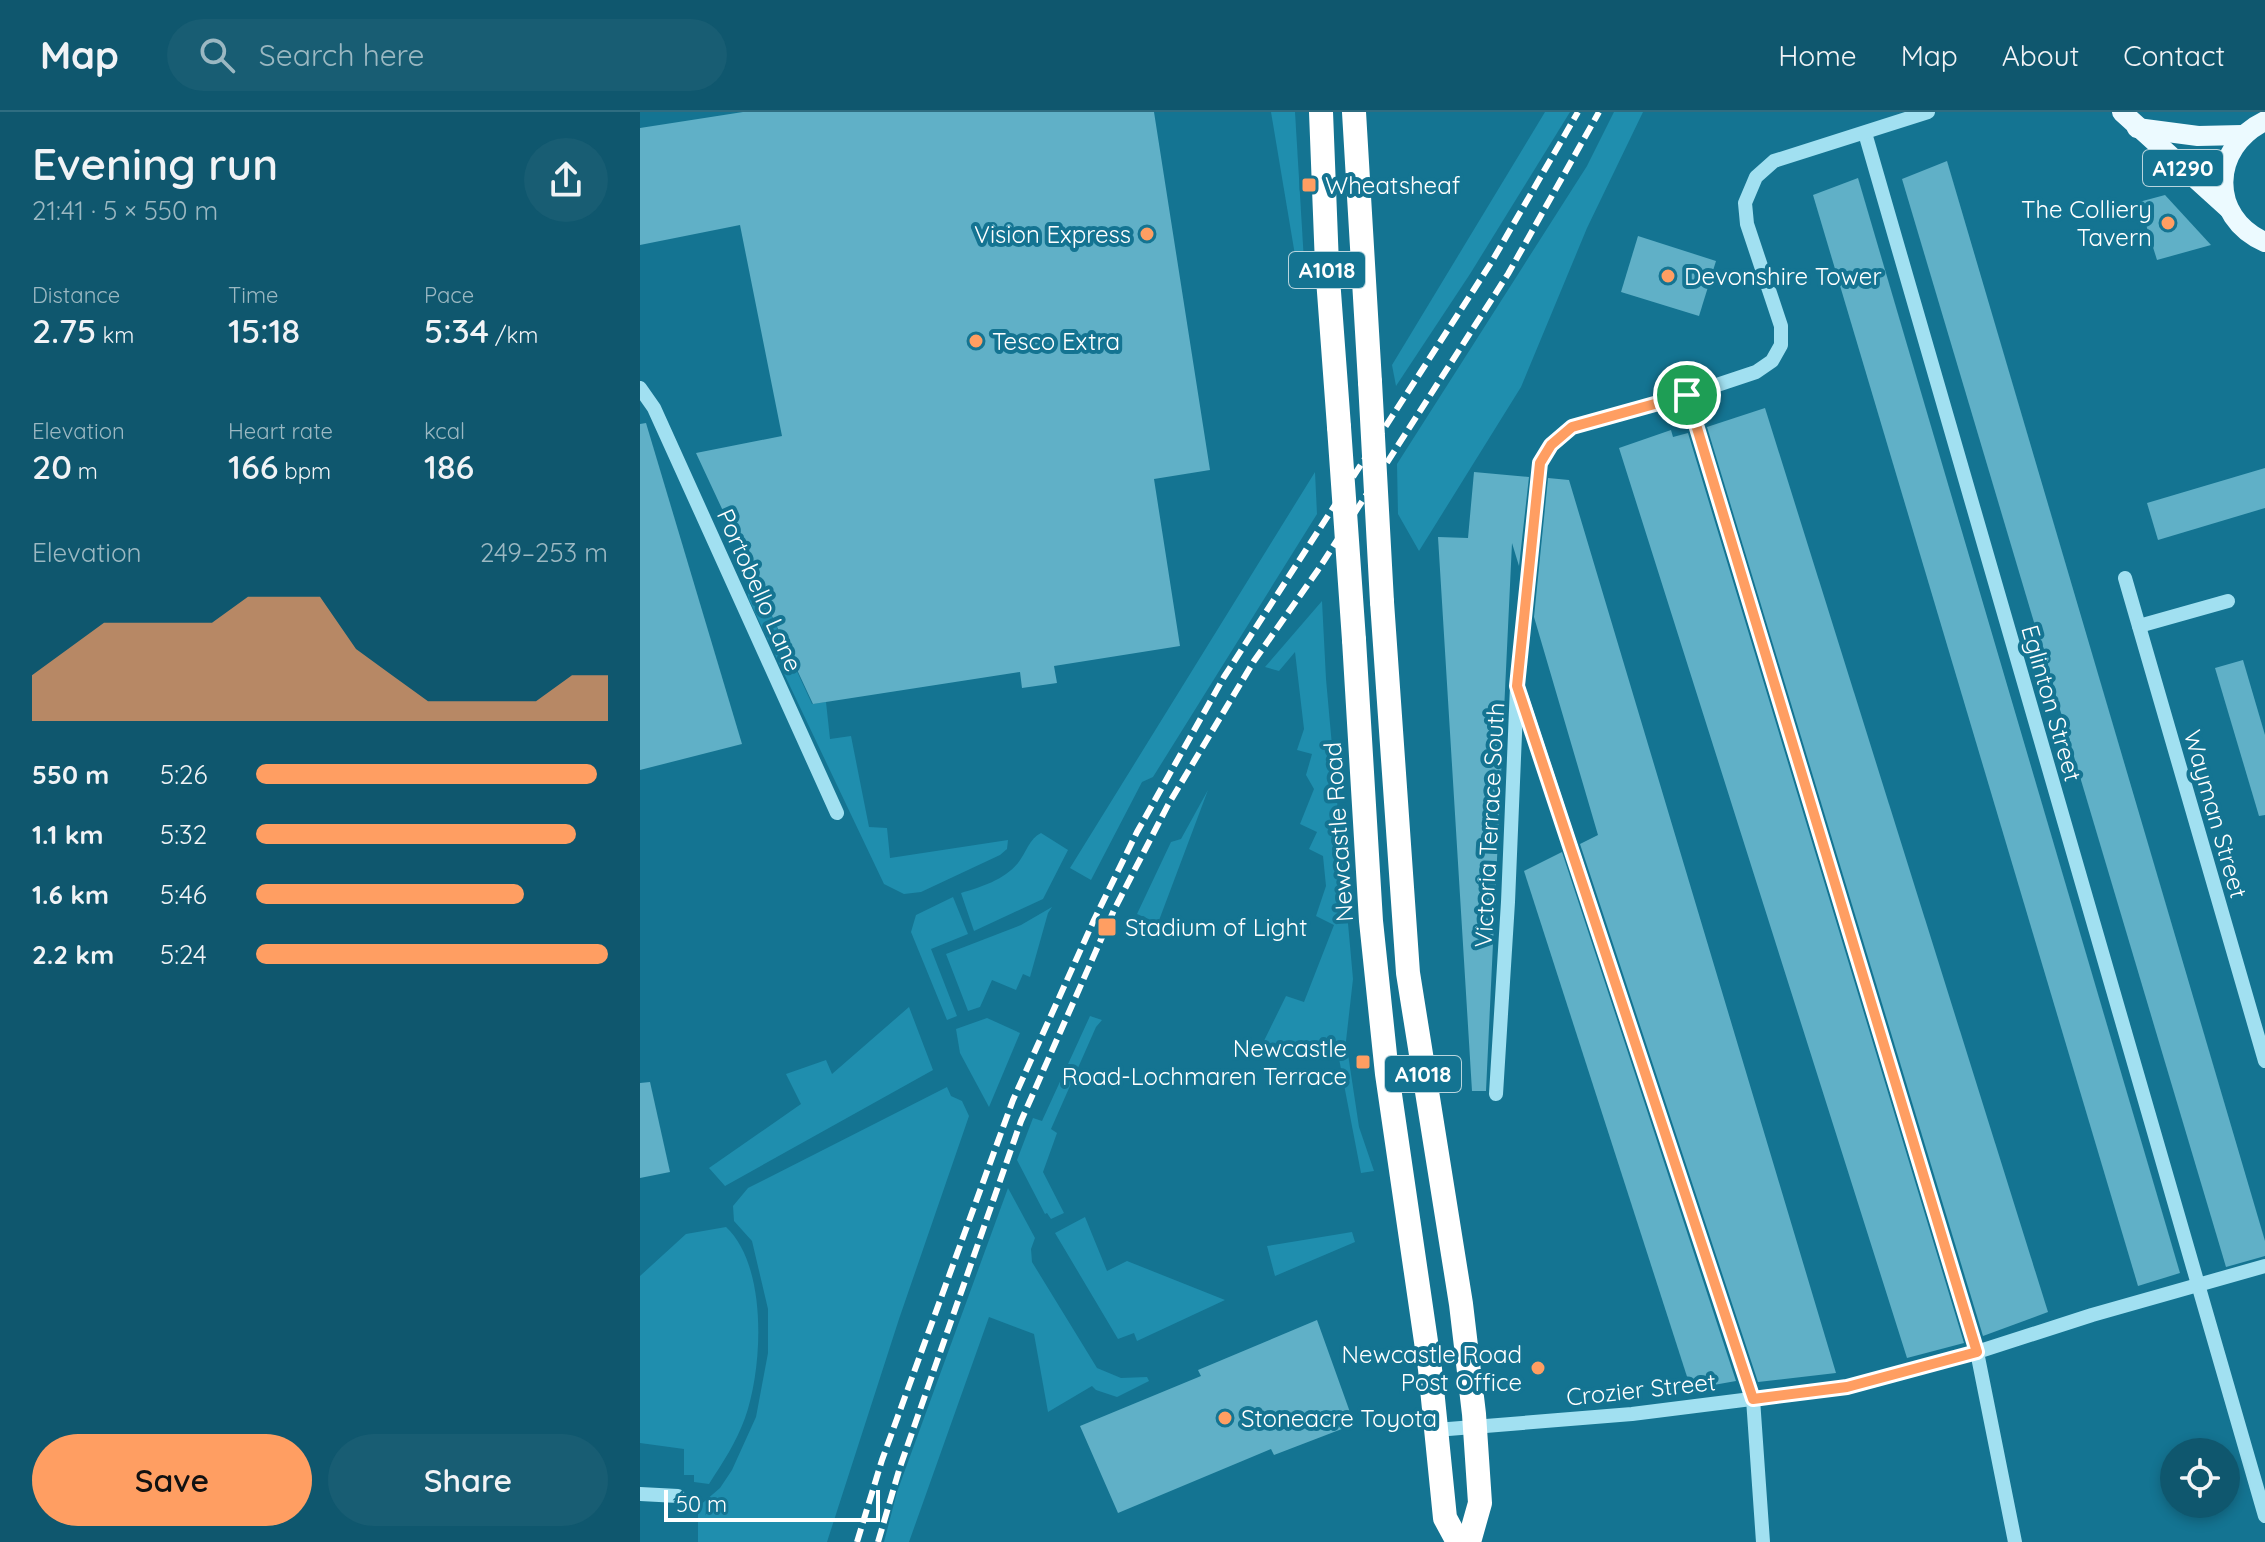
<!DOCTYPE html>
<meta charset="utf-8">
<style>
body{margin:0;font-family:Quicksand,sans-serif;background:#185d73;color:#f1f3f6;height:100vh;display:flex;flex-direction:column;font-size:30px;white-space:nowrap}
*{box-sizing:border-box;margin:0}
p{font-size:26px;color:#9bb8c2}
.icon{flex:none;width:44px;height:44px;fill:none;stroke:currentColor;stroke-width:2;stroke-linecap:round;stroke-linejoin:round}
.map{position:relative;flex:1;overflow:hidden}
.details{display:flex;flex-direction:column;background:#0f576e;width:640px}
.details>*{flex:none}
.buttons{position:absolute;left:1520px;top:1326px;display:grid;gap:16px}
.buttons a{display:grid;place-items:center;width:80px;height:80px;border-radius:50%;background:#0f576e;box-shadow:0 4px 12px #0003;font-size:40px}
.scale{position:absolute;left:24px;bottom:20px;width:216px;box-sizing:border-box;padding-left:8px;border:4px solid #fff;border-top:0;font-size:22px;line-height:28px;white-space:nowrap;color:#fff;-webkit-text-stroke:6px #147492;paint-order:stroke}
.pin{position:absolute;display:grid;place-items:center;width:68px;height:68px;color:#fff;margin:-34px;border:4px solid #fff;border-radius:50%;box-shadow:0 2px 8px #0007}
.round{display:grid;place-items:center;flex:none;width:84px;height:84px;border-radius:42px;background:#185d73}
.overview{display:flex;align-items:center;justify-content:space-between;height:136px;padding:0 32px}
h1{font-size:44px;font-weight:600;line-height:60px}
.figures{display:grid;grid-template-columns:repeat(3,1fr);gap:12px;height:136px;padding:8px 32px}
.figures div{display:grid;align-content:center}
.figures b{font-size:34px;font-weight:600}
.figures small{font-size:22px;font-weight:400}
.figures p{font-size:22px}
.chart{height:224px;padding:16px 32px}
.chart p{display:flex;justify-content:space-between}
.chart svg{width:100%;height:144px;margin-top:8px;fill:#ff9e62;opacity:.7}
.cta{display:flex;gap:16px;margin-top:auto;padding:16px 32px}
.cta a{flex:1;height:92px;border-radius:48px;background:#ff9e62;color:#111;font-size:32px;font-weight:600;line-height:92px;text-align:center}
.cta a+a{background:#185d73;color:#f1f3f6}
ul{padding:0 32px;list-style:none;font-size:26px}
li{display:grid;grid-template-columns:128px 96px 1fr;align-items:center;height:60px}
li i{height:20px;border-radius:10px;background:#ff9e62}
header{display:flex;align-items:center;gap:48px;box-sizing:border-box;height:112px;padding:0 40px;background:#0f576e;border-bottom:2px solid #2f6d81}
header strong{font-size:38px}
nav{display:flex;gap:44px;margin-inline-start:auto;font-size:28px}
.search{width:560px;height:72px;background:#185d73;display:flex;align-items:center;gap:20px;box-sizing:border-box;padding:0 28px;border-radius:44px;color:#9bb8c2;font-size:30px}
main{display:flex;flex:1;min-height:0}
.map>svg:first-child{display:block}
.green{fill:#1f8eae}
.building{fill:#60b0c7}
.lines{fill:none;stroke-linecap:round;stroke-linejoin:round}
.minor{stroke:#a1e0f1;stroke-width:14}
.major{stroke:#ecfaff;stroke-width:20}
.highway{stroke:#fff;stroke-width:24}
.rail{stroke:#fff;stroke-width:6;stroke-dasharray:14 6;stroke-linecap:butt}
.highway-bridge{stroke:#fff;stroke-width:24}
.route-casing{stroke:#fff;stroke-width:16}
.route{stroke:#ff9e62;stroke-width:10}
.poi-dot{fill:#ff9e62;stroke:#147492;stroke-width:3}
.labels{text-anchor:middle;dominant-baseline:central;stroke-width:8;stroke-linejoin:round;paint-order:stroke}
.shield{fill:#147492;stroke:#b8d5de;stroke-width:2}
.shield-label{font-size:22px;font-weight:bold;fill:#fff}
.poi-label{font-size:24px;fill:#fff;stroke:#147492;text-anchor:start}
.street-label{font-size:24px;fill:#fff;stroke:#147492}
</style>
<header>
<strong>Map</strong>
<div class="search"><svg class="icon" aria-label="search" viewBox="0 0 24 24"><circle cx="10" cy="10" r="6"/><path d="M15 15l6 6"/></svg>Search here</div>
<nav><a>Home</a><a>Map</a><a>About</a><a>Contact</a></nav>
</header>
<main>
<section class="details">
<div class="overview"><div><h1>Evening run</h1><p>21:41 · 5 × 550 m</p></div><a class="round"><svg class="icon" aria-label="share" viewBox="0 0 24 24"><path d="M12 15V3M7 8l5-5 5 5M5 13v7h14v-7"/></svg></a></div>
<div class="figures">
<div><p>Distance</p><b>2.75<small> km</small></b></div>
<div><p>Time</p><b>15:18</b></div>
<div><p>Pace</p><b>5:34<small> /km</small></b></div>
</div>
<div class="figures">
<div><p>Elevation</p><b>20<small> m</small></b></div>
<div><p>Heart rate</p><b>166<small> bpm</small></b></div>
<div><p>kcal</p><b>186</b></div>
</div>
<div class="chart"><p><span>Elevation</span>249–253 m</p>
<svg viewBox="0 0 160 44" preserveAspectRatio="none"><path d="M0 44V30L10 22L20 14L30 14L40 14L50 14L60 6L70 6L80 6L90 22L100 30L110 38L120 38L130 38L140 38L150 30L160 30V44z"/></svg>
</div>
<ul>
<li><b>550 m</b>5:26<i style="width:97%"></i></li>
<li><b>1.1 km</b>5:32<i style="width:91%"></i></li>
<li><b>1.6 km</b>5:46<i style="width:76%"></i></li>
<li><b>2.2 km</b>5:24<i style="width:100%"></i></li>
</ul>
<div class="cta"><a>Save</a><a>Share</a></div>
</section>
<div class="map">
<svg width="1625" height="1430" viewBox="0 0 1625 1430">
<rect width="100%" height="100%" fill="#147492"/>
<g class="green">
<polygon points="631,0 655,0 665,166 659,167"/>
<polygon points="905,0 930,0 830,162 756,274 752,253"/>
<polygon points="974,0 1003,0 947,116 881,275 779,439 758,402 757,352 947,54"/>
<polygon points="675,360 677,402 513,665 502,670 451,768 430,756"/>
<polygon points="98,431 172,592 186,590 190,627 211,624 229,715 247,716 250,746 368,728 367,737 360,743 281,780 264,782 244,772 109,488"/>
<polygon points="682,489 686,567 713,867 706,929 719,1015 734,1059 721,1061 696,931 618,941 646,884 664,890 694,813 676,804 686,774 683,744 669,737 677,720 660,712 674,677 666,663 672,642 657,638 664,617 655,540 639,559 625,555"/>
<polygon points="568,678 518,811 497,802 531,730 541,727"/>
<path d="M 401,721 L 428,738 L 403,787 L 334,819 L 321,781 C 341,775 364,768 378,751 C 386,741 389,727 401,721 Z"/>
<polygon points="313,785 328,822 291,837 317,904 307,908 271,820 276,803"/>
<polygon points="412,795 408,801 390,865 383,862 376,878 352,868 340,895 328,899 306,842 381,813"/>
<polygon points="269,895 293,958 85,1074 69,1056 161,992 146,962 186,948 192,962"/>
<polygon points="450,904 462,908 456,915 411,1017 417,1021 403,1060 424,1101 411,1107 407,1101 405,1102 377,1048 393,1006 402,1009"/>
<polygon points="347,906 380,921 349,995 320,941 316,917"/>
<polygon points="307,975 311,984 322,989 329,1004 259,1207 187,1430 58,1430 58,1395 80,1376 92,1358 116,1305 128,1241 128,1197 112,1129 94,1109 93,1094 108,1076"/>
<polygon points="368,1076 395,1126 391,1137 392,1150 457,1256 481,1266 507,1265 509,1269 477,1285 456,1278 452,1274 408,1300 394,1222 349,1205 269,1430 244,1430 257,1380"/>
<polygon points="445,1105 467,1159 487,1149 585,1188 497,1229 494,1221 478,1227 415,1121"/>
<path d="M 86,1115 C 128,1154 123,1256 105,1306 C 96,1331 83,1350 69,1372 L 54,1370 L 54,1363 L 44,1363 L 44,1337 L 0,1331 L 0,1164 L 46,1122 Z"/>
<polygon points="712,1120 715,1130 635,1164 627,1134"/>
</g>
<g class="building">
<polygon points="103,0 514,0 570,358 514,367 540,534 414,554 417,571 382,576 380,560 173,592 56,341 142,324 100,113 0,133 0,16"/>
<polygon points="1307,49 1625,1129 1625,1144 1586,1155 1262,67"/>
<polygon points="1218,66 1540,1161 1498,1174 1173,83"/>
<polygon points="1525,83 1571,133 1517,148 1499,90"/>
<polygon points="998,124 1076,149 1059,204 981,180"/>
<polygon points="1125,296 1408,1200 1343,1224 1067,315"/>
<polygon points="6,311 102,632 0,658 0,312"/>
<polygon points="1031,318 1033,325 1048,321 1324,1231 1267,1246 979,336"/>
<polygon points="1625,356 1625,396 1518,428 1507,391"/>
<polygon points="834,360 889,365 879,454 872,431 846,979 832,979 798,425 828,426"/>
<polygon points="908,366 929,368 1196,1261 1118,1270 940,732 958,723 894,505"/>
<polygon points="1603,548 1625,623 1625,703 1619,704 1575,556"/>
<polygon points="922,740 1096,1269 1051,1277 884,759"/>
<polygon points="10,970 30,1060 0,1066 0,971"/>
<polygon points="677,1208 711,1303 711,1309 707,1315 634,1343 631,1337 478,1401 440,1314 561,1264 558,1258"/>
</g>
<g class="lines">
<g class="minor">
<polyline points="1225,21 1625,1404"/>
<polyline points="0,276 14,296 197,701"/>
<polyline points="1047,283 1337,1240 1375,1430"/>
<polyline points="1485,466 1625,949"/>
<polyline points="1499,514 1588,489"/>
<polyline points="881,584 1113,1287 1123,1430"/>
<polyline points="856,982 868,790 877,574 900,351 911,333 932,315 1047,283 1116,260 1132,249 1141,233 1141,214 1107,112 1105,91 1116,65 1134,49 1288,0"/>
<polyline points="796,1318 992,1302 1207,1275 1337,1240 1452,1203 1625,1154"/>
<polyline points="0,1382 38,1384"/>
</g>
<g class="major">
<polyline points="1482,0 1588,96"/>
<path d="M 1625,9 C 1571,35 1568,105 1625,130"/>
<polyline points="1497,16 1558,24 1602,23"/>
</g>
<g class="highway">
<polyline points="681,0 687,153 699,315"/>
<polyline points="714,0 730,270"/>
<polyline points="742,490 768,861 821,1192 834,1302 840,1391 829,1430"/>
<polyline points="714,528 731,809 747,962 790,1257 805,1406 818,1430"/>
</g>
<g class="rail">
<polyline points="217,1430 242,1348 373,988 454,808 497,720 584,565 851,151 938,0"/>
<polyline points="238,1430 260,1355 381,1009 474,798 528,693 614,549 678,458 868,162 959,0"/>
</g>
<g class="highway-bridge">
<polyline points="730,270 742,490"/>
<polyline points="699,315 714,528"/>
</g>
</g>
<g class="lines">
<defs>
<polygon id="route" points="1047,283 1337,1240 1207,1275 1113,1287 877,574 900,351 911,333 932,315"/>
</defs>
<use href="#route" class="route-casing"/>
<use href="#route" class="route"/>
</g>
<g class="poi-dot">
<rect x="661" y="65" width="16" height="16" rx="4"/>
<circle cx="1528" cy="111" r="8"/>
<circle cx="507" cy="122" r="8"/>
<circle cx="1028" cy="164" r="8"/>
<circle cx="336" cy="229" r="8"/>
<rect x="457" y="805" width="20" height="20" rx="4"/>
<rect x="715" y="942" width="16" height="16" rx="4"/>
<circle cx="898" cy="1256" r="8"/>
<circle cx="585" cy="1306" r="8"/>
</g>
<g class="labels">
<g class="shield">
<rect x="1503" y="38" width="80" height="36" rx="6"/>
<rect x="649" y="140" width="76" height="36" rx="6"/>
<rect x="745" y="944" width="76" height="36" rx="6"/>
</g>
<g class="shield-label">
<text x="1543" y="56">A1290</text>
<text x="687" y="158">A1018</text>
<text x="783" y="962">A1018</text>
</g>
<g class="poi-label">
<text x="685" y="73">Wheatsheaf</text>
<text x="1512" y="97" text-anchor="end">The Colliery<tspan x="1512" dy="28">Tavern</tspan></text>
<text x="491" y="122" text-anchor="end">Vision Express</text>
<text x="1044" y="164">Devonshire Tower</text>
<text x="352" y="229">Tesco Extra</text>
<text x="485" y="815">Stadium of Light</text>
<text x="707" y="936" text-anchor="end">Newcastle<tspan x="707" dy="28">Road-Lochmaren Terrace</tspan></text>
<text x="882" y="1242" text-anchor="end">Newcastle Road<tspan x="882" dy="28">Post Office</tspan></text>
<text x="601" y="1306">Stoneacre Toyota</text>
</g>
<g class="street-label">
<text transform="translate(120 478) rotate(66)">Portobello Lane</text>
<text transform="translate(1412 591) rotate(74)">Eglinton Street</text>
<text transform="translate(1576 702) rotate(74)">Wayman Street</text>
<text transform="translate(849 713) rotate(-87)">Victoria Terrace South</text>
<text transform="translate(698 720) rotate(-94)">Newcastle Road</text>
<text transform="translate(1001 1277) rotate(-6)">Crozier Street</text>
</g>
</g>
</svg>
<div class="buttons">
<a><svg class="icon" aria-label="locate" viewBox="0 0 24 24"><circle cx="12" cy="12" r="6"/><path d="M12 2v4M12 18v4M2 12h4M18 12h4"/></svg></a>
</div>
<div class="scale">50 m</div>
<div class="pin" style="left:1047px;top:283px;background:#1e9e55"><svg class="icon" aria-label="arrive" viewBox="0 0 24 24"><path d="M6 21V4h12l-3 4 3 4H6"/></svg></div>
</div>
</main>
